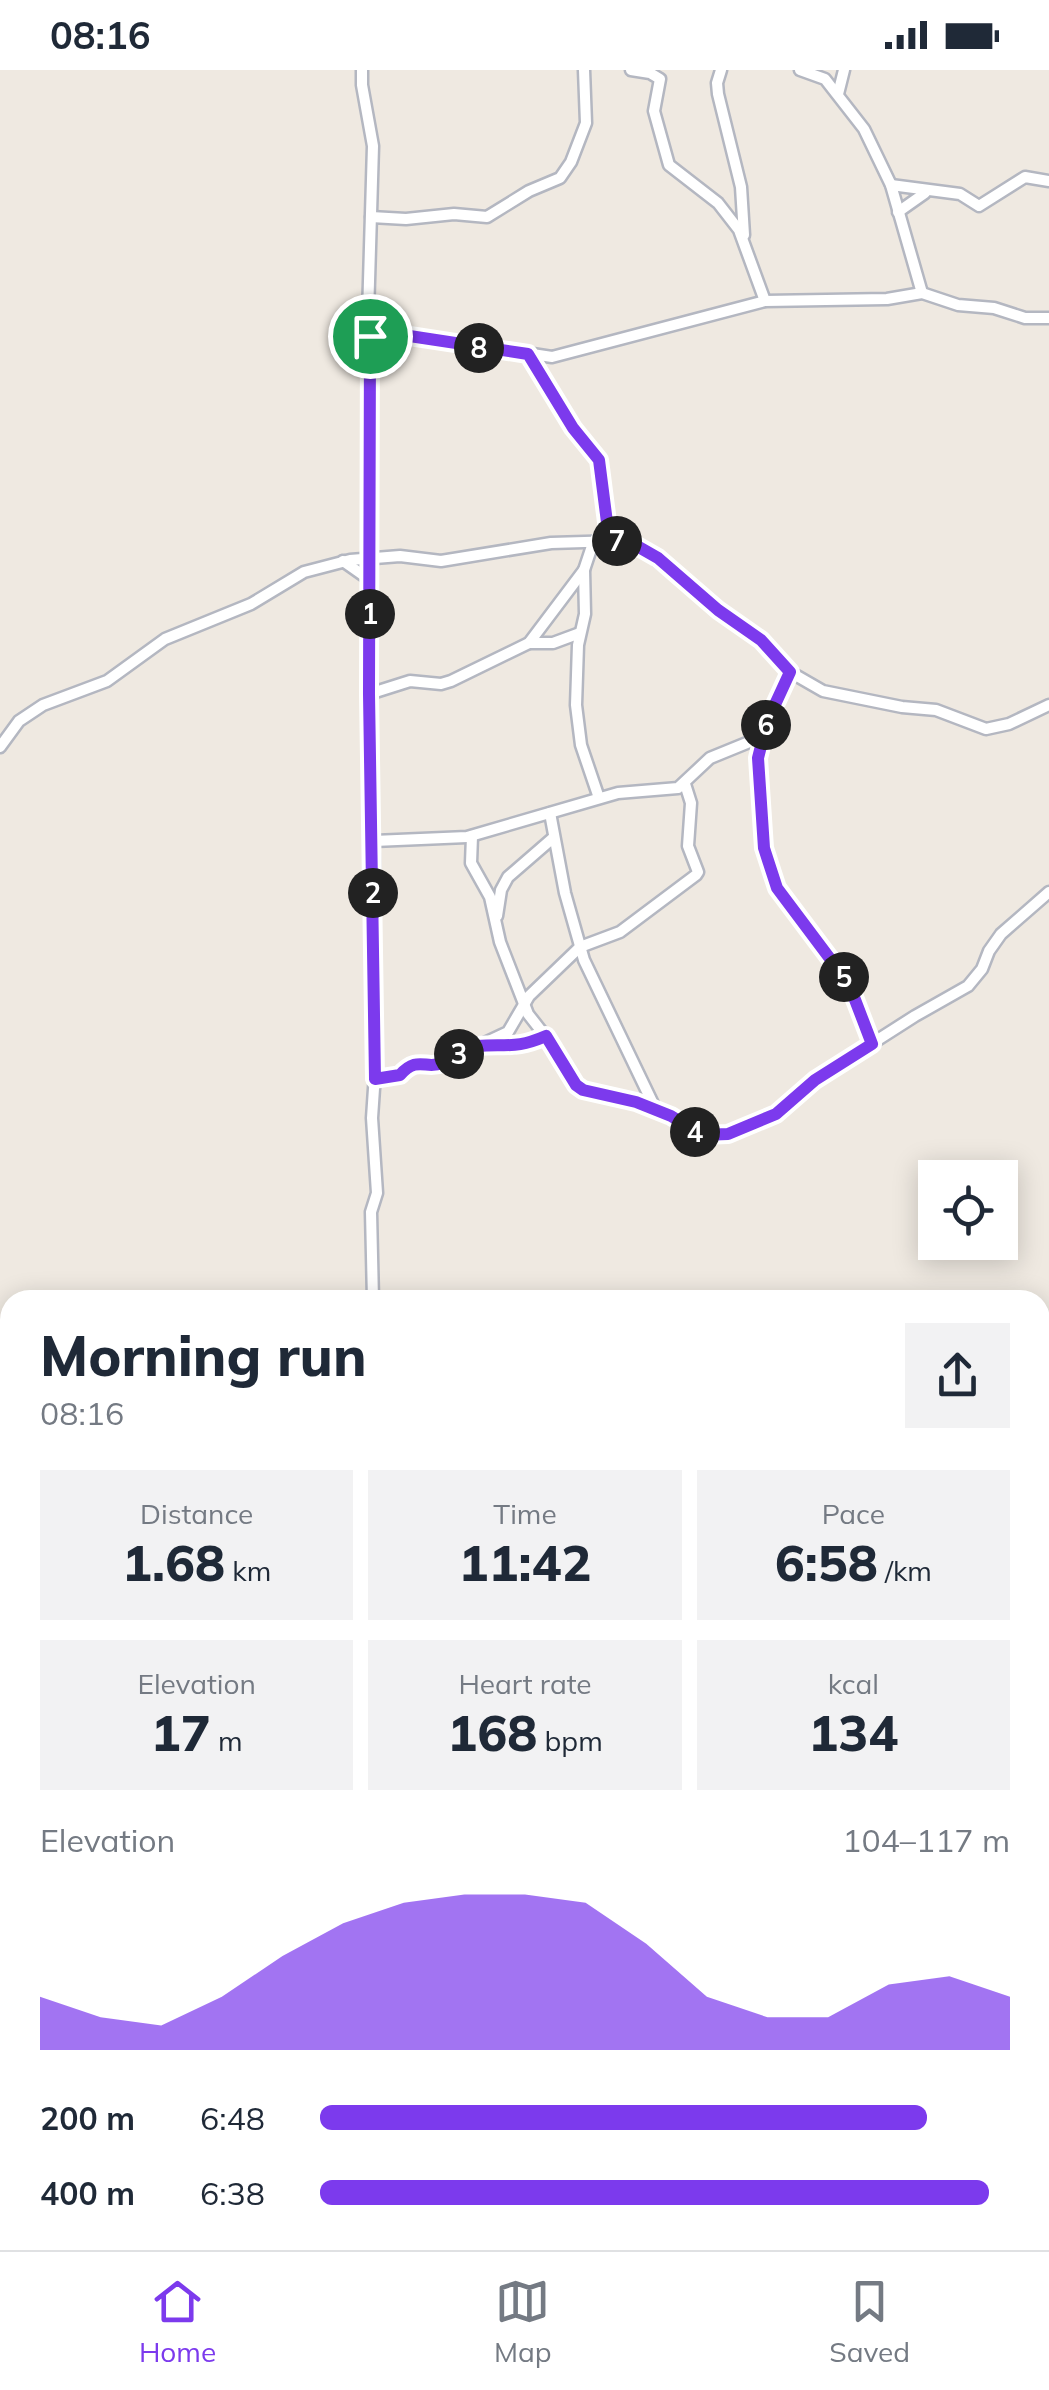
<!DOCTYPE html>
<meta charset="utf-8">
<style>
body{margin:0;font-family:Mulish,sans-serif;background:#f2f2f3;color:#1f2937;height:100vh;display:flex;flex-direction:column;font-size:38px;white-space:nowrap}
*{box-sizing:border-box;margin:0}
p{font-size:32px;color:#747a83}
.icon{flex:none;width:55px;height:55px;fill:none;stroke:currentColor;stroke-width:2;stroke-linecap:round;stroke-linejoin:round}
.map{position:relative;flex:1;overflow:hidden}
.side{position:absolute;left:0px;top:1220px;width:1050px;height:960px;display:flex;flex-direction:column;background:#fff;border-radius:30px 30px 0 0;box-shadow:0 5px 25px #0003}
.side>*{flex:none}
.tools{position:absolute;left:918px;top:1090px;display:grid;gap:20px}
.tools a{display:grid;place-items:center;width:100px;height:100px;border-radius:0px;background:#fff;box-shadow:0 5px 25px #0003;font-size:50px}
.pin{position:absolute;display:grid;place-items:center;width:85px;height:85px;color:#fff;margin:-42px;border:5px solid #fff;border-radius:50%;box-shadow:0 2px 10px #0007}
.km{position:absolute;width:50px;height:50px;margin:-25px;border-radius:50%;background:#222;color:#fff;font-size:28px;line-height:50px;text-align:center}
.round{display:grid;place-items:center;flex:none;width:105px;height:105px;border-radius:0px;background:#f2f2f3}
.summary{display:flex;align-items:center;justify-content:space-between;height:170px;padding:0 40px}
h1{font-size:55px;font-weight:800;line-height:75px}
.figures{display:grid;grid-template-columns:repeat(3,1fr);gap:15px;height:170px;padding:10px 40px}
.figures div{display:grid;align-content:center;border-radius:0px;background:#f2f2f3;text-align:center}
.figures b{font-size:50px;font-weight:800}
.figures small{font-size:28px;font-weight:400}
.figures p{font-size:28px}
.chart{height:280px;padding:20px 40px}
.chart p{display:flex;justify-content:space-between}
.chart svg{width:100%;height:180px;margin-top:10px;fill:#7c3aed;opacity:.7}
ul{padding:0 40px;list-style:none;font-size:32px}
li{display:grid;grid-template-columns:160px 120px 1fr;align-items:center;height:75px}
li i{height:25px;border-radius:12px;background:#7c3aed}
.status{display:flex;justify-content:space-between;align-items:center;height:70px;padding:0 50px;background:#fff;direction:ltr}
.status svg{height:28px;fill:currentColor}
.tabs{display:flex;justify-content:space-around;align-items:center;height:140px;border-top:2px solid #e0e1e3;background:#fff;font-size:28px;color:#747a83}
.tabs a{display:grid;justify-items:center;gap:5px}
.tabs .selected{color:#7c3aed}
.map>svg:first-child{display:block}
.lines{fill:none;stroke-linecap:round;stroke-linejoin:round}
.minor-casing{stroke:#b4b7c1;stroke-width:15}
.minor{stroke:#fff;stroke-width:10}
.route-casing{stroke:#fff;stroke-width:20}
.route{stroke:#7c3aed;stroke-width:12}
</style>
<div class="status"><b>08:16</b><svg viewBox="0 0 49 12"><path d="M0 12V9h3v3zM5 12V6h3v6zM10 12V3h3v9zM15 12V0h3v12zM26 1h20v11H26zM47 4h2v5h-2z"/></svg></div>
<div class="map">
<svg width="1049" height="2180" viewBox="0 0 1049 2180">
<rect width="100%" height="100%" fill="#efe9e1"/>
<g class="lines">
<defs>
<g id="minor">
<polyline points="362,0 362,15 373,76 368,245 371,350 369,624 374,797 371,838 376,989 372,1048 377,1123 371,1142 373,1230"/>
<polyline points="631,0 650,3 660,9 654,41 669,95 718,133 739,160 765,231"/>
<polyline points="721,0 717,13 718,24 741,117 744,165"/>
<polyline points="800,0 825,9 864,59 891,115 922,223"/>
<polyline points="838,24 844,0"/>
<polyline points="891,115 960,124 979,136 1025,107 1049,111"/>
<polyline points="898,142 925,123"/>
<polyline points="371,147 406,149 454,144 487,147 529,121 560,108 571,92 586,53 584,0"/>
<polyline points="369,266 429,268 552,287 765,231 887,229 922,223 958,235 994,238 1025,248 1049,248"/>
<polyline points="528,284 573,358 599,390 607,460 601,471"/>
<polyline points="593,473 584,500 585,544 578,575 576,635 581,675 599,728"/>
<polyline points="343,491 370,510"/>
<polyline points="529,573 553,573 580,563"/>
<polyline points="790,602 767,652 759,688 764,778 777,818 849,914 872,974"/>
<polyline points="369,624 410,611 441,614 451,611 529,573 584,500"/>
<polyline points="0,677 19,651 43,635 107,611 165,569 251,534 304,502 350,490 400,486 441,491 551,473 618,471 642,478 718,540 761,571 790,602 823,621 902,637 936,640 986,659 1009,654 1049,635"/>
<polyline points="550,743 565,823 584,890 655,1038"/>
<polyline points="472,766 471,793 490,827 500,872 528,944 553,976 576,1015 592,1023 637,1032 708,1066 728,1064 762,1052 829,1001 915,946 968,916 982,899 989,881 1001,864 1049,822"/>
<polyline points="374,771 467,767 618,723 678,718 710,688 764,666"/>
<polyline points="497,846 501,820 508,807 553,768"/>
<polyline points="478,976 508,962 529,926 580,877 620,862 696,805 698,802 688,776 691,733 685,714"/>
<polyline points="375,1009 400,1005 408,997 416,994 442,993 474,977 514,977 546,966"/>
<polyline points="1040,1798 1049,1800"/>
<polyline points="378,2170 378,2180"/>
<polyline points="647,2180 654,2170"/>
</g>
</defs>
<use href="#minor" class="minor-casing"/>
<use href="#minor" class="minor"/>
</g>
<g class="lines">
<defs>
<path id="route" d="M 403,265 L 528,284 L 573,358 L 599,390 L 608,460 L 600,471 L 630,472 L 658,488 L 718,540 L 761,570 L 790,602 L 767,652 L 758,688 L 764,778 L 777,818 L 849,914 L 872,974 L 815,1010 L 776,1044 L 728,1064 L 702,1065 L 671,1046 L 636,1032 L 583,1020 L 576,1015 L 546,966 C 513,980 509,973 477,976 C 464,978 454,989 442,993 C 426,1000 418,985 400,1005 L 375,1009 L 369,624 L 370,266 Z"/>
</defs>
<use href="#route" class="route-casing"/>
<use href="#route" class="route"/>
</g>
</svg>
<div class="tools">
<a><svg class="icon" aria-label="locate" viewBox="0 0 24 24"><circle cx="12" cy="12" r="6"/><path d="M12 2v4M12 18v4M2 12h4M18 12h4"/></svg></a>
</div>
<div class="pin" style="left:370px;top:266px;background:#1e9e55"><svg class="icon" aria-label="arrive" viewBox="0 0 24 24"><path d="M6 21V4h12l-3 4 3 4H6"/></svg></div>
<b class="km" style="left:370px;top:544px">1</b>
<b class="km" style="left:373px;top:823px">2</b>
<b class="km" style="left:459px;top:984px">3</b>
<b class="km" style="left:695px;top:1062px">4</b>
<b class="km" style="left:844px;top:907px">5</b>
<b class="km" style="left:766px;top:655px">6</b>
<b class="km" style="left:617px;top:471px">7</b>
<b class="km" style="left:479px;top:278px">8</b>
<section class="side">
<div class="summary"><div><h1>Morning run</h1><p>08:16</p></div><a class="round"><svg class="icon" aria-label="share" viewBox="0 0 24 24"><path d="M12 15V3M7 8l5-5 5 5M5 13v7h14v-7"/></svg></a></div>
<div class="figures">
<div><p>Distance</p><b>1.68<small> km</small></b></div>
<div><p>Time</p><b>11:42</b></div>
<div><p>Pace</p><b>6:58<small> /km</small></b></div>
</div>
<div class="figures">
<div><p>Elevation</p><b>17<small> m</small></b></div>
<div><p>Heart rate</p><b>168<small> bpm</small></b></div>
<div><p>kcal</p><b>134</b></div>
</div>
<div class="chart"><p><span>Elevation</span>104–117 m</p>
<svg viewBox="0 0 160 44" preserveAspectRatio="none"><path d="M0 44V31L10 36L20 38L30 31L40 21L50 13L60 8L70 6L80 6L90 8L100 18L110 31L120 36L130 36L140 28L150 26L160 31V44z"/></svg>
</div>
<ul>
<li><b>200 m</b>6:48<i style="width:88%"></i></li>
<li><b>400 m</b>6:38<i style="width:97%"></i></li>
</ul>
</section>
</div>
<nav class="tabs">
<a class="selected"><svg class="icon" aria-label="home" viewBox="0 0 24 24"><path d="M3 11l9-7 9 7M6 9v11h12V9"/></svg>Home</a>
<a><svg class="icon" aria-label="map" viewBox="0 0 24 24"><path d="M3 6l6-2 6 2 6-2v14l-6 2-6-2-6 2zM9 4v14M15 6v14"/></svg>Map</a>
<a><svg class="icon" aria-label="saved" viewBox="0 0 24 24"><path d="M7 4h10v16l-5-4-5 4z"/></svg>Saved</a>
</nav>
